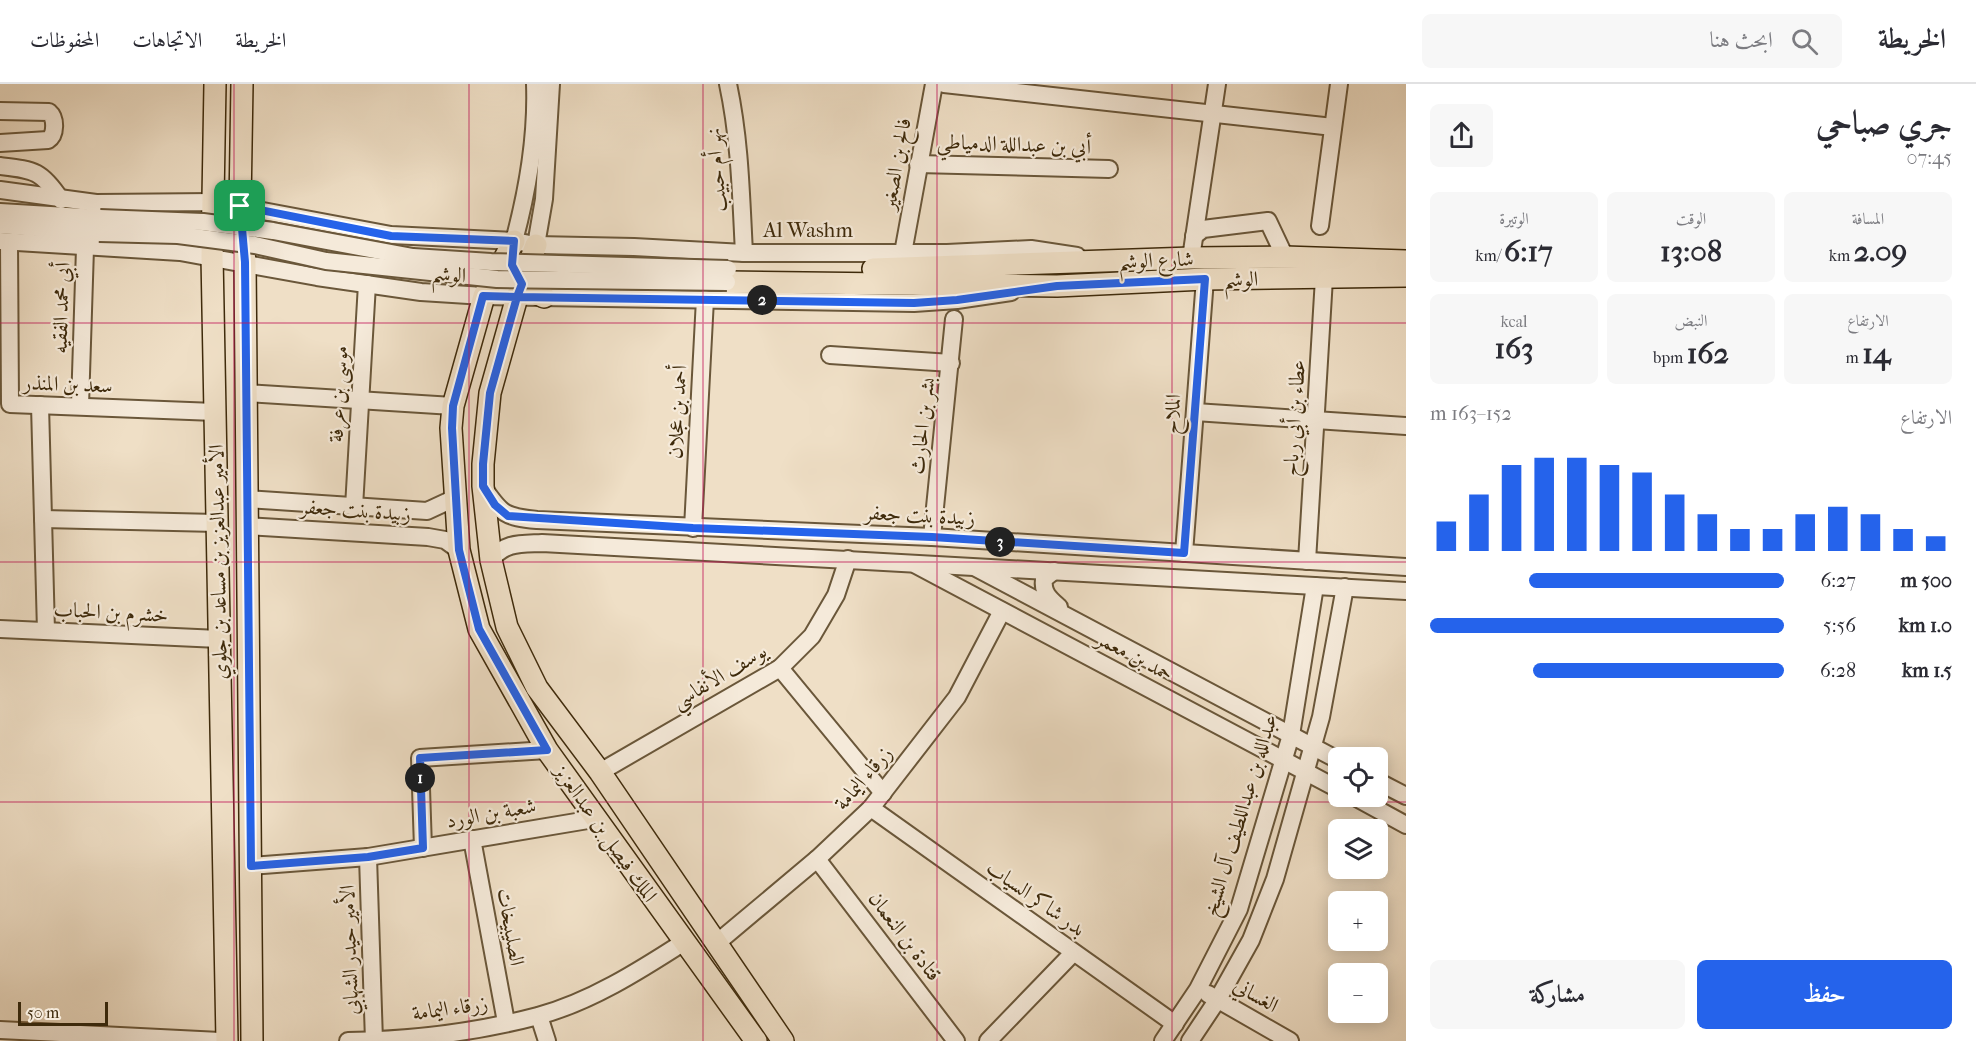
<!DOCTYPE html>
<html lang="ar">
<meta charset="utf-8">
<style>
body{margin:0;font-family:"IM FELL French Canon",Amiri,serif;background:#f7f7f7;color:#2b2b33;direction:rtl;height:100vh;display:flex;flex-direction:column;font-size:22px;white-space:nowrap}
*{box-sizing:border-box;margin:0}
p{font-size:20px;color:#7c7c81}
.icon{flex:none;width:33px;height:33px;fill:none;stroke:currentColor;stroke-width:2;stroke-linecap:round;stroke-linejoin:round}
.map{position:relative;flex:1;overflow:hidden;direction:ltr}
.sheet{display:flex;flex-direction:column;background:#fff;width:570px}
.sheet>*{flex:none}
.buttons{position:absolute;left:1328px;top:663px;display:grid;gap:12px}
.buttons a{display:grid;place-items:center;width:60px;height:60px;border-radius:9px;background:#fff;box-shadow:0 3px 15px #0003;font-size:30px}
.scale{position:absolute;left:18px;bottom:15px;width:90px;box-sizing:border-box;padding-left:6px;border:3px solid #3e2a0b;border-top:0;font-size:16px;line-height:21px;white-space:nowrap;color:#3e2a0b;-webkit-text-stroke:4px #f5eada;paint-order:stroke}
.pin{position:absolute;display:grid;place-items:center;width:51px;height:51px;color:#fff;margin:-26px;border-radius:12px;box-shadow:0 3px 9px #0006}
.km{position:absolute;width:30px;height:30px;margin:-15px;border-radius:50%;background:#222;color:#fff;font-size:16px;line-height:30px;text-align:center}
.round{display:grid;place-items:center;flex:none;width:63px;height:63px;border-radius:9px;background:#f7f7f7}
.overview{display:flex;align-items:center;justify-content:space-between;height:102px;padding:0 24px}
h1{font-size:33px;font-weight:700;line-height:45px}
.stats{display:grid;grid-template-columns:repeat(3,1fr);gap:9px;height:102px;padding:6px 24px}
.stats div{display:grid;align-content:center;border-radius:9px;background:#f7f7f7;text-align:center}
.stats b{font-size:30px;font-weight:700}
.stats small{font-size:16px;font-weight:400}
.stats p{font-size:16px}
.chart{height:168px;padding:12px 24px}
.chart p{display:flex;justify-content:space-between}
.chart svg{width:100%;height:108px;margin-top:6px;stroke:#2563eb;stroke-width:6}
.action{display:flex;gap:12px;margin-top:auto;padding:12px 24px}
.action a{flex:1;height:69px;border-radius:9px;background:#2563eb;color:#fff;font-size:24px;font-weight:700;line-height:69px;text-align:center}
.action a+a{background:#f7f7f7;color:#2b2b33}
ul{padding:0 24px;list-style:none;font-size:20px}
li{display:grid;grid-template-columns:96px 72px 1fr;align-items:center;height:45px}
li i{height:15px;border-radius:8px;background:#2563eb}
header{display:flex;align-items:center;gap:36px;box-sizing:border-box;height:84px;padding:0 30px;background:#fff;border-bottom:2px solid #e1e1e2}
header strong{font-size:28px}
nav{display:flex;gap:33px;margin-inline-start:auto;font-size:21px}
.search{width:420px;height:54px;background:#f7f7f7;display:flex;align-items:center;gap:15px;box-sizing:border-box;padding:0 21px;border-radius:9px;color:#7c7c81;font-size:22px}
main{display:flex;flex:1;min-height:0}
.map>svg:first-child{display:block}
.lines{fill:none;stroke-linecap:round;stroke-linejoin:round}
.minor-casing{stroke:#6a573a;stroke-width:20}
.major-casing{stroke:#3e2a0b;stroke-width:24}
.minor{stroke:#f5eada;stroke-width:16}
.major{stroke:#efdfc6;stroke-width:21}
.minor-bridge-casing{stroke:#6a573a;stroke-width:20;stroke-linecap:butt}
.minor-bridge{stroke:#f5eada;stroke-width:16}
.route-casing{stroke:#fff;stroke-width:12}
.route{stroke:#2563eb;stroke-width:8}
.grid{fill:none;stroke:#c2185b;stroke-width:1.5;stroke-opacity:0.55}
.labels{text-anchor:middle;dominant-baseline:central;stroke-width:4.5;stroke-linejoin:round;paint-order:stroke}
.street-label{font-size:21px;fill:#3e2a0b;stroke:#f5eada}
</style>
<header>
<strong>الخريطة</strong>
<div class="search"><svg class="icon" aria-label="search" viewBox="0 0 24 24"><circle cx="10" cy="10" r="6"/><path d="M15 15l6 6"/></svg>ابحث هنا</div>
<nav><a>الخريطة</a><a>الاتجاهات</a><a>المحفوظات</a></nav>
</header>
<main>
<section class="sheet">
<div class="overview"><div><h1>جري صباحي</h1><p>07:45</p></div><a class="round"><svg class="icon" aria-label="share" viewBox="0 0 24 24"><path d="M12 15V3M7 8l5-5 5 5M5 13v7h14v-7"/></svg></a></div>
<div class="stats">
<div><p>المسافة</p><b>2.09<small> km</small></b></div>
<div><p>الوقت</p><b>13:08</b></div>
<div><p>الوتيرة</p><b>6:17<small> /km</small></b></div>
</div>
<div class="stats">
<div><p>الارتفاع</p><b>14<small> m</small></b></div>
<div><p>النبض</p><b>162<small> bpm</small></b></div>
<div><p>kcal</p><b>163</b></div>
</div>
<div class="chart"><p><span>الارتفاع</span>152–163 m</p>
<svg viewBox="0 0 160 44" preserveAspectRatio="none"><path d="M5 44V32M15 44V21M25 44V9M35 44V6M45 44V6M55 44V9M65 44V12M75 44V21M85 44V29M95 44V35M105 44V35M115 44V29M125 44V26M135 44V29M145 44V35M155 44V38"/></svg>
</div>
<ul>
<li><b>500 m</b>6:27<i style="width:72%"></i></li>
<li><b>1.0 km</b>5:56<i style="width:100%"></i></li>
<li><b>1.5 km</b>6:28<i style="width:71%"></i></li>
</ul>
<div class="action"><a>حفظ</a><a>مشاركة</a></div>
</section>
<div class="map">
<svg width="1406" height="957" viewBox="0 0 1406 957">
<rect width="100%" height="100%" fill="#efdfc6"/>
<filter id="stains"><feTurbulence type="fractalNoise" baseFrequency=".00333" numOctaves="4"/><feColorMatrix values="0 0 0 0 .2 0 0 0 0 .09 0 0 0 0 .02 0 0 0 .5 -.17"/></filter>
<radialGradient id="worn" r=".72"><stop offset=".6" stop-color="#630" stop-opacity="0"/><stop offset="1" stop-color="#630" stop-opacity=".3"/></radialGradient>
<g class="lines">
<defs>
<g id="minor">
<path d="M 728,0 C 740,56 741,112 744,169"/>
<polyline points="944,0 1333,43"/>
<path d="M 0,27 L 49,28 C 56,34 56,51 48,56 L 0,59"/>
<polyline points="918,80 1109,85"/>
<path d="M 0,82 C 34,86 41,86 61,116"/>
<polyline points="0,106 96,119 214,118 391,151 514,157 536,161 634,163 744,169 947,169 1031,165 1077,172"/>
<polyline points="0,128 100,134"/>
<polyline points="0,141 99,149"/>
<polyline points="1320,142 1339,0"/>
<polyline points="1194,152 1203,145 1268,137 1285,173"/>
<polyline points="0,157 180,168 317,193 421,208 484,212 914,219 957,216 1011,208"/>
<path d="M 514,157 C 528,105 537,54 535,0"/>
<polyline points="9,158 10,320 215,328"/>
<polyline points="536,161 544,115 551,0"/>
<polyline points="903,169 934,0"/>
<polyline points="1191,174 1217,0"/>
<polyline points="830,271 951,279"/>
<polyline points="246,309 453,322"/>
<polyline points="40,321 46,547"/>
<polyline points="80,322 85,164"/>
<polyline points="1195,328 1406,342"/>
<path d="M 483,403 C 501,430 505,433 537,436 L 932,453 L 1406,483"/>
<polyline points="247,415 427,427 455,414"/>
<polyline points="354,423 367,200"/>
<polyline points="43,435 217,439"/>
<polyline points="247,442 428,453 445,456 459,466"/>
<polyline points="693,444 705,215"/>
<polyline points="932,453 954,235"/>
<polyline points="1184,469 1205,195"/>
<path d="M 491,476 C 505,458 520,460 542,459 L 1406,507"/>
<polyline points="1307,477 1324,194"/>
<polyline points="916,481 1338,705"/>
<polyline points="976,484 1338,676"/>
<path d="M 1054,487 L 1044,495 C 1042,509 1050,515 1059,523"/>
<polyline points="0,545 219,555"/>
<polyline points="780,584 883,709"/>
<polyline points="600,688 780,584 812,552 836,511 848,475"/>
<polyline points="1377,697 1406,712"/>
<polyline points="1353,712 1406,741"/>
<polyline points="871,724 1175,940"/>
<polyline points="472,755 506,938"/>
<polyline points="423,764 420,674 547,666"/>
<polyline points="368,773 374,957"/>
<polyline points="817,775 956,957"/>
<polyline points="251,782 368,773 594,735"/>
<polyline points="718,858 817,775 871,724 957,613 1002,527"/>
<polyline points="1208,910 1290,957"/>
<polyline points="539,932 547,957"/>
<polyline points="0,946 220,957"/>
<path d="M 348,957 C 410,956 477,948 538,932 C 590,918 639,887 684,858"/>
<polyline points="988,957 1073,869"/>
<polyline points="1163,957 1198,905 1239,825 1291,651 1315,502"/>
<polyline points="1190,957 1218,915 1251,856 1275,795 1321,633 1345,503"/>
</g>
<g id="major">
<polyline points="215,0 212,172 227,957"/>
<polyline points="242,0 240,121 245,178 252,957"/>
<polyline points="514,157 484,212 453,322 451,344 459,466 479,545 547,666 756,957"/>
<polyline points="536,161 517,213 490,309 483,380 483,402 491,476 507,543 537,604 600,688 783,957"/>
<polyline points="873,185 1191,174 1285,173 1406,177"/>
<polyline points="516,190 529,206 544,213"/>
<polyline points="727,198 1057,202 1205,195 1406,192"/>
</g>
</defs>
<use href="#minor" class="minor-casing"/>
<use href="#major" class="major-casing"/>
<use href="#minor" class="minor"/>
<use href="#major" class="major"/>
<defs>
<g id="minor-bridge">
<polyline points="100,134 203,138 273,147 413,173 491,178 728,185"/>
<polyline points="99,149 178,151 255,161 326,177 497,195 727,198"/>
</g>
</defs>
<use href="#minor-bridge" class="minor-bridge-casing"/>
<use href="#minor-bridge" class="minor-bridge"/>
</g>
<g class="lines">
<defs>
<polyline id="route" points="240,122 245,178 251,782 368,773 423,764 420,674 547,666 479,545 459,466 452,344 453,322 483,212 517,213 914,219 957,216 1057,202 1205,195 1184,469 932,453 693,444 508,432 495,421 483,402 483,380 490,309 517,213 522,200 512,181 514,157 391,152 240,122"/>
</defs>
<use href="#route" class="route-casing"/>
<use href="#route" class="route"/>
</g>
<path class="grid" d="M 234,0 L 234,957M 469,0 L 469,957M 703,0 L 703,957M 937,0 L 937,957M 1172,0 L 1172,957M 0,239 L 1406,239M 0,478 L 1406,478M 0,718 L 1406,718"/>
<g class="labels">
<g class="street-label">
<text transform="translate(1014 60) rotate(2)">أبي بن عبداللة الدمياطي</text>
<text transform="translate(896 80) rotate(-80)">فالح بن الصغير</text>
<text transform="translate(716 86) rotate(-94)">نهر أم حبيب</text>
<text x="808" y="146">Al Washm</text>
<text transform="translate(1156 176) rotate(-2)">شارع الوشم</text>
<text transform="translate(449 190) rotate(5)">الوشم</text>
<text transform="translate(1241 195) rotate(-1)">الوشم</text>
<text transform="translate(61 224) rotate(-88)">أبي محمد الفقيه</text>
<text transform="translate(68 300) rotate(2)">سعد بن المنذر</text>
<text transform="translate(338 310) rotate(-87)">موسى بن عرفة</text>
<text transform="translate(677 328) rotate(-87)">أحمد بن عجلان</text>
<text transform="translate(1172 330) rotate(-86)">الملاح</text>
<text transform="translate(1294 334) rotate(-86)">عطاء بن أبي رباح</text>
<text transform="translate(922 342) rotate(-84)">بشر بن الحارث</text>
<text transform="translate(356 426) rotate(4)">زبيدة بنت جعفر</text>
<text transform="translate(920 431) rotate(3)">زبيدة بنت جعفر</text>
<text transform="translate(218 478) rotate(-91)">الأمير عبدالعزيز بن مساعد بن جلوي</text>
<text transform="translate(111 528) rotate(3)">خشرم بن الحباب</text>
<text transform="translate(1135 572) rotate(28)">حمد بن معمر</text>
<text transform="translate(719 592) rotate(-31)">يوسف الأنفاسي</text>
<text transform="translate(863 694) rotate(-49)">زرقاء اليمامة</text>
<text transform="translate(491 729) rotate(-10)">شعبة بن الورد</text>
<text transform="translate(1240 731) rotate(-73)">عبدالله بن عبداللطيف آل الشيخ</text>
<text transform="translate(606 749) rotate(55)">الملك فيصل بن عبدالعزيز</text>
<text transform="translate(1036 814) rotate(35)">بدر شاكر السياب</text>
<text transform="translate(511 843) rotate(80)">الصليبيخات</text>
<text transform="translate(905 852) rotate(53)">قتادة بن النعمان</text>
<text transform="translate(349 866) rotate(-92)">الأمير حيدر الشهابي</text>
<text transform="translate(1256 911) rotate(30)">الغساني</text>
<text transform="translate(450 924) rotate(-8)">زرقاء اليمامة</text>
</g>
</g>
<rect width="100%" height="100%" filter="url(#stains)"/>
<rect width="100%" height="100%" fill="url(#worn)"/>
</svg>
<div class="buttons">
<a><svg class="icon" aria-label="locate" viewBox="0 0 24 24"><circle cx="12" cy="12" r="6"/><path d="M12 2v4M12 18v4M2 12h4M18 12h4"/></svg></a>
<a><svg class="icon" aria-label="layers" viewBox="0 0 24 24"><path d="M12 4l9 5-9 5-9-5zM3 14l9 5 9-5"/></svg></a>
<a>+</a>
<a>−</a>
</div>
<div class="scale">50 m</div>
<div class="pin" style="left:240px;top:122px;background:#1e9e55"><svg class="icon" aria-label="arrive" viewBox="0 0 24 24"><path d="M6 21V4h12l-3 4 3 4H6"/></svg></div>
<b class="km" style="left:420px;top:694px">1</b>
<b class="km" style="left:762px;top:216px">2</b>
<b class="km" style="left:1000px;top:458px">3</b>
</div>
</main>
